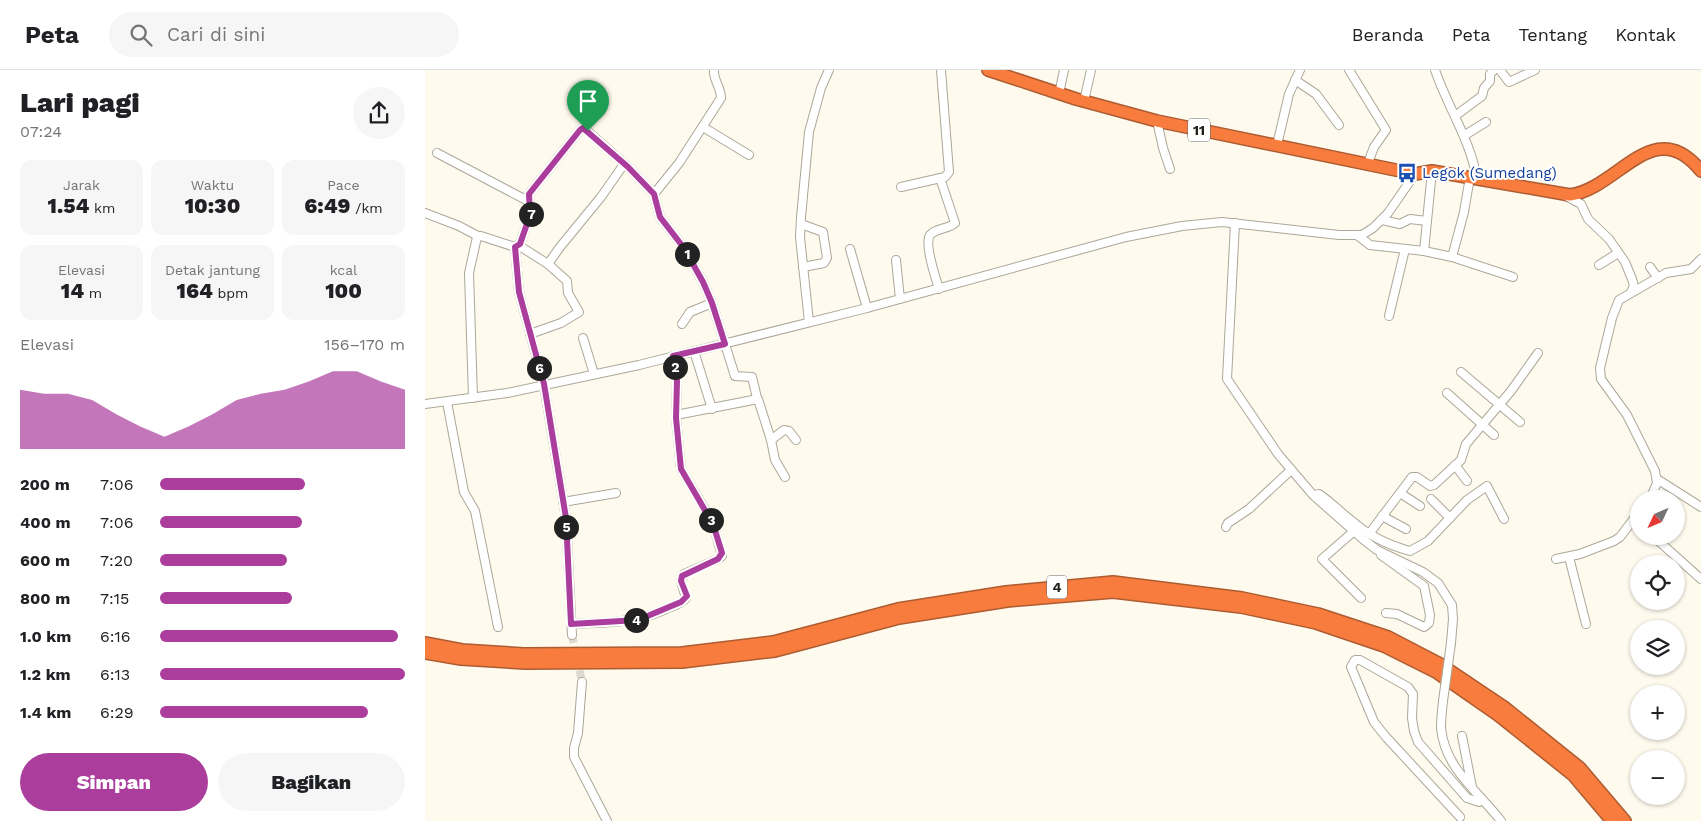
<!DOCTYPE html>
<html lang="id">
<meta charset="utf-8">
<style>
body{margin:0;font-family:"Work Sans",sans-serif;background:#f6f6f6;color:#202124;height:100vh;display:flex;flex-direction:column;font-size:19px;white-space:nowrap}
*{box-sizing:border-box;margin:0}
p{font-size:16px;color:#757577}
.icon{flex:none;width:28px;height:28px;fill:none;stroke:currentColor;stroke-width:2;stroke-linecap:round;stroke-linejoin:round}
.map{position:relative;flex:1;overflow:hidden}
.side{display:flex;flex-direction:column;background:#fff;width:425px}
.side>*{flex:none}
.needle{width:32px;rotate:226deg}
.controls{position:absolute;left:1205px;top:420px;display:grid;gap:10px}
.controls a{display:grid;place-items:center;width:55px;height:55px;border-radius:50%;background:#fff;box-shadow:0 1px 4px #0004;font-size:25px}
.pin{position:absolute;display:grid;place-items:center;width:42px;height:42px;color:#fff;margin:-51px -21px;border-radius:50% 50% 50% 0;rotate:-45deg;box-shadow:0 0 5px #0007}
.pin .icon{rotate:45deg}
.km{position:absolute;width:25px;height:25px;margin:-12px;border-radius:50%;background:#222;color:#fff;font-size:14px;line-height:25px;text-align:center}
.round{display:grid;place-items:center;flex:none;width:52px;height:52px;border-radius:26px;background:#f6f6f6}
.headline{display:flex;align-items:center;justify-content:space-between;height:85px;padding:0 20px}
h1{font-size:28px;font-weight:800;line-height:38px}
.stats{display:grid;grid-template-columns:repeat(3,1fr);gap:8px;height:85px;padding:5px 20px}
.stats div{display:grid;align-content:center;border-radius:12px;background:#f6f6f6;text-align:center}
.stats b{font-size:21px;font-weight:800}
.stats small{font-size:14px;font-weight:400}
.stats p{font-size:14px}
.chart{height:140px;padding:10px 20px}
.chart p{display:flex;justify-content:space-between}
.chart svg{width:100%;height:90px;margin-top:5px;fill:#ab3e9d;opacity:.7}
.primary-button{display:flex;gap:10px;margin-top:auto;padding:10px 20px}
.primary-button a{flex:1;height:58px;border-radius:30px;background:#ab3e9d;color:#fff;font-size:20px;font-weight:800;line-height:58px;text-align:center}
.primary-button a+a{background:#f6f6f6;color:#202124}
ul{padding:0 20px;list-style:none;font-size:16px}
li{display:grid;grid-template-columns:80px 60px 1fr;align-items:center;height:38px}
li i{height:12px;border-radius:6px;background:#ab3e9d}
header{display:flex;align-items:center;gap:30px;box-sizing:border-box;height:70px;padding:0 25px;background:#fff;border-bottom:1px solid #e0e0e0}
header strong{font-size:24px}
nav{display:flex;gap:28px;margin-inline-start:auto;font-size:18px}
.search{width:350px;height:45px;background:#f6f6f6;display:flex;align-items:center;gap:12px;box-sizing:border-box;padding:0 18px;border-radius:28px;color:#757577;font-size:19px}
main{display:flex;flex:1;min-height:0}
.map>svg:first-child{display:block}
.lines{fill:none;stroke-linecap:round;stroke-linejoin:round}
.minor-tunnel{stroke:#ded9ce;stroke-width:8;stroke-dasharray:8 4;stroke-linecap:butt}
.minor-casing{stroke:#aca799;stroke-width:10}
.highway-casing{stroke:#ad5c32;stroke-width:14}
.minor{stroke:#fff;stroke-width:8}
.highway{stroke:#f77c3e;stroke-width:11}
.minor-bridge-casing{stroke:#aca799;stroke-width:10;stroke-linecap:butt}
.minor-bridge{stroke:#fff;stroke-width:8}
.route-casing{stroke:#fff;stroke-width:10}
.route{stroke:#ab3e9d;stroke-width:6}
.labels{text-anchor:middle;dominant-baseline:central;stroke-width:4;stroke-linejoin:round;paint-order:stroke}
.shield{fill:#fff;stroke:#656460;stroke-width:1}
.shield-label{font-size:14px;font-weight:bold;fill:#23211c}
.transit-label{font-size:15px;fill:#164399;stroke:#fff;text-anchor:start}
</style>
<header>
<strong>Peta</strong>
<div class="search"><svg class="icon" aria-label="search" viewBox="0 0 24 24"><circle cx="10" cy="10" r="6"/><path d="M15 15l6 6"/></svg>Cari di sini</div>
<nav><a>Beranda</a><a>Peta</a><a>Tentang</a><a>Kontak</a></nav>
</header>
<main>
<section class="side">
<div class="headline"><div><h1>Lari pagi</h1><p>07:24</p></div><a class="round"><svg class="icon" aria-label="share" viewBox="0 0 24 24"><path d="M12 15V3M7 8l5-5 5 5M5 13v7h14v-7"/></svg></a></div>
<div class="stats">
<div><p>Jarak</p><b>1.54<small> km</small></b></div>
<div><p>Waktu</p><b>10:30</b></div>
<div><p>Pace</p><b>6:49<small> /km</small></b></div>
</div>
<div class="stats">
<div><p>Elevasi</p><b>14<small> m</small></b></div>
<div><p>Detak jantung</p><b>164<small> bpm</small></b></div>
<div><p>kcal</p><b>100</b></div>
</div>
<div class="chart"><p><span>Elevasi</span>156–170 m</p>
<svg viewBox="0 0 160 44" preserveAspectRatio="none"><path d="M0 44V15L10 17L20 17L30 20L40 27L50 33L60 38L70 33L80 27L90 20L100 17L110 15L120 11L130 6L140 6L150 11L160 15V44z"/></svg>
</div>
<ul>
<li><b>200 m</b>7:06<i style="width:59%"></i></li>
<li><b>400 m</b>7:06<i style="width:58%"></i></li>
<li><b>600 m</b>7:20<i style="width:52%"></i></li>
<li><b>800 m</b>7:15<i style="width:54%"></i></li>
<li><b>1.0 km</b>6:16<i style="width:97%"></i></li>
<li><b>1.2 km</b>6:13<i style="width:100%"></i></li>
<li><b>1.4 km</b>6:29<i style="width:85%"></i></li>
</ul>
<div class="primary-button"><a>Simpan</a><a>Bagikan</a></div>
</section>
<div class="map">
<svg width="1276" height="751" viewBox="0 0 1276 751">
<rect width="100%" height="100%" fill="#fffaee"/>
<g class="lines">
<polyline class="minor-tunnel" points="147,565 157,612"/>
<defs>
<g id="minor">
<path d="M 289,0 C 288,10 296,17 296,28 L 254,93 L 229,124 L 235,147 L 259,178 L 278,212 L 287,233 L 310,306 L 327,307 L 332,328"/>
<polyline points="924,0 961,60 949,77 943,93"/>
<path d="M 1010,0 C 1023,38 1044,67 1052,108"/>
<polyline points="1075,0 1084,12 1110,0"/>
<polyline points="870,10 891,24 914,55"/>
<polyline points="634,24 639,0"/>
<polyline points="659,31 666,0"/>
<polyline points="1030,46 1057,26 1059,18 1065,11 1065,4 1069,0"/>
<polyline points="732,51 738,78 745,99"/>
<polyline points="278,57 324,85"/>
<polyline points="1040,65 1061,52"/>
<polyline points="852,75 864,24 875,0"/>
<polyline points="12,83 103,131"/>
<polyline points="476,117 520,107 524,102 516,0"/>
<polyline points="1141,126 1156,134 1163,149 1184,169 1200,192 1207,209 1209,216 1206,222"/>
<polyline points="0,143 34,156 53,166"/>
<polyline points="957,150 975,154 985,149 1002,151"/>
<polyline points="810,153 802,309 853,384 888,425 939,470 952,480 998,502 1013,513 1027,535 1028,549 1026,573"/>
<polyline points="376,154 398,162 402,188 399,193 378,197"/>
<polyline points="932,165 945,175 999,181 1027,187 1088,207"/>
<polyline points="93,175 123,194"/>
<polyline points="90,177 94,222 119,315 141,448 147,565"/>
<polyline points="425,179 442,238"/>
<polyline points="999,181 1007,101"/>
<polyline points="1027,187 1039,142 1045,107"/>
<polyline points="471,190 475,229"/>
<polyline points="1174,195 1193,183"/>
<polyline points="1225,197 1233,208"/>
<path d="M 514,219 C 511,209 499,174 505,165 C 511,158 524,159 530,153 L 515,108"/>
<polyline points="964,246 980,179"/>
<polyline points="384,252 375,167 376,147 384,62 396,18 404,0"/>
<polyline points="257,254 265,242 287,233"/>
<polyline points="105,264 136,253 154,242 143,223 142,211 123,194 135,177 176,127 199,94"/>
<polyline points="158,268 169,304"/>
<polyline points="269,281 287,339"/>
<polyline points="1036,302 1095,352"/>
<polyline points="1022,323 1069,365"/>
<polyline points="48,328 44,203 52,167 56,166 90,177 95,174 105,145 104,124 155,60 159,58 203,97 229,124"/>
<polyline points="22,332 39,422 50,441 73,557"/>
<polyline points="0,334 82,323 214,295 442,238 701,167 757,156 797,152 914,165 937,165 948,158 963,143 990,104"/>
<polyline points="251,345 333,329 346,370 350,390 360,407"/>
<polyline points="346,370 359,360 364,361 371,370"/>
<polyline points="1030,395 1042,411"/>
<polyline points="1232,409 1276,437"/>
<polyline points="975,423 995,436"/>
<path d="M 890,425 L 894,424 C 906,432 915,442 927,451 C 944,466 963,475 985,481 L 1003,471 L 1042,430 L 1062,416 L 1079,449"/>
<polyline points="1006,429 1025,448"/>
<polyline points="1225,429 1232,413 1230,401 1202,345 1176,309 1175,298 1187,248 1194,230 1241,203 1266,199 1276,189"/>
<polyline points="138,432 191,423"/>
<polyline points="957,446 981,459"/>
<polyline points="801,457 803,453 824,439 866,400"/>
<polyline points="928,462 897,489 936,528"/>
<polyline points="944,464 987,407 992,407 1005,416 1009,415 1036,390 1041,374 1086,321 1113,283"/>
<polyline points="1228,466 1276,509"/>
<polyline points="956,485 999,516 1005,545 1004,553 999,557 972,544 961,543"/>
<polyline points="1144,487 1161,554"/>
<polyline points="1131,489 1155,484 1189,471 1195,467 1214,442"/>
<path d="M 146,554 C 179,552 210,554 241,539 C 248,536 256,534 261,528 L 256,511 L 259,504 L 293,489 L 297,486 L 288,453 L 256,399 L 251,348 L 252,311 L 248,286"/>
<polyline points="157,612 153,663 149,678 149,687 182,751"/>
<path d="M 1018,631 C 1017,640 1016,650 1016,658 C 1020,699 1053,721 1076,751"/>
<polyline points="1037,666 1047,717"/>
<polyline points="1035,747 961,667 949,652 926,597 930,590 935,590 983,617 988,624 987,648 989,661 993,672 1042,728 1054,732 1057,730"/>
</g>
<g id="highway">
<path d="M 563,0 L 651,29 L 732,51 L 990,104 L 1007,101 L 1145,125 C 1193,119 1229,42 1276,101"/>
<polyline points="0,573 37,580 99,584 257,583 348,572 473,539 581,522 688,512 817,528 893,544 963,567 1015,594 1079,637 1155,698 1200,751"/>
<polyline points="0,583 36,589 100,593 257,592 350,581 474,548 582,531 688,522 816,537 891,553 959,576 1011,602 1073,645 1148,705 1187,751"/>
</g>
</defs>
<use href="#minor" class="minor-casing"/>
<use href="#highway" class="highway-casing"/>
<use href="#minor" class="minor"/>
<use href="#highway" class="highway"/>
<defs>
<polyline id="minor-bridge" points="1018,631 1026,573"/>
</defs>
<use href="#minor-bridge" class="minor-bridge-casing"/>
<use href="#minor-bridge" class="minor-bridge"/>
</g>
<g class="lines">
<defs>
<polygon id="route" points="158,58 203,97 229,124 235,147 259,178 278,212 287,233 300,274 248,286 252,311 251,348 256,399 288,454 297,483 293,489 257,506 256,511 262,526 256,532 213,550 146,554 141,448 119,314 94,222 90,177 95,174 105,145 104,124 155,60"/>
</defs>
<use href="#route" class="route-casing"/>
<use href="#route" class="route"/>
</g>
<defs>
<symbol id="bus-bare" viewBox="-9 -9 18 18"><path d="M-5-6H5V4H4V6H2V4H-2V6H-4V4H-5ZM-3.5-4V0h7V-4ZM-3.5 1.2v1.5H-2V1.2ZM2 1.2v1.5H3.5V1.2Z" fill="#1a4fb4" stroke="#fff" stroke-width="2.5" paint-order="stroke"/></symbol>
</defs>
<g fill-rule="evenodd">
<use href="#bus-bare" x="968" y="89" width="28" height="28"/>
</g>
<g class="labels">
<g class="shield">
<rect x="763" y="48.5" width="22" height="23" rx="4"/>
<rect x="622" y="505.5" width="20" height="23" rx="4"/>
</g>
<g class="shield-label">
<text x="774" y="60">11</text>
<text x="632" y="517">4</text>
</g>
<g class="transit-label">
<text x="997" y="103">Legok (Sumedang)</text>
</g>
</g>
</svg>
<div class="controls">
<a><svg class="needle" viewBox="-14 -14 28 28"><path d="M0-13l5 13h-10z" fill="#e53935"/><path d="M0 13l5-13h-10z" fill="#757577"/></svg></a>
<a><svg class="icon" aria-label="locate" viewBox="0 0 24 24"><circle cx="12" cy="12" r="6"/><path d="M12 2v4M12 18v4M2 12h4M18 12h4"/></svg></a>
<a><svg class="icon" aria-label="layers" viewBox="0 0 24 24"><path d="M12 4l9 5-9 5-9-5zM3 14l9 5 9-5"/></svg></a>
<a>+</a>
<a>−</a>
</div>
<div class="pin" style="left:163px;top:61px;background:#1e9e55"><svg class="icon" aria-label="arrive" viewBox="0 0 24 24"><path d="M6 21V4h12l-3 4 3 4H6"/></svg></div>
<b class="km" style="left:262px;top:184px">1</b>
<b class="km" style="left:250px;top:297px">2</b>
<b class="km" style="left:286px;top:450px">3</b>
<b class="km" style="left:211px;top:550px">4</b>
<b class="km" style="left:141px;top:457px">5</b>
<b class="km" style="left:114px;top:298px">6</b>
<b class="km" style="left:106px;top:144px">7</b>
</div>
</main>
